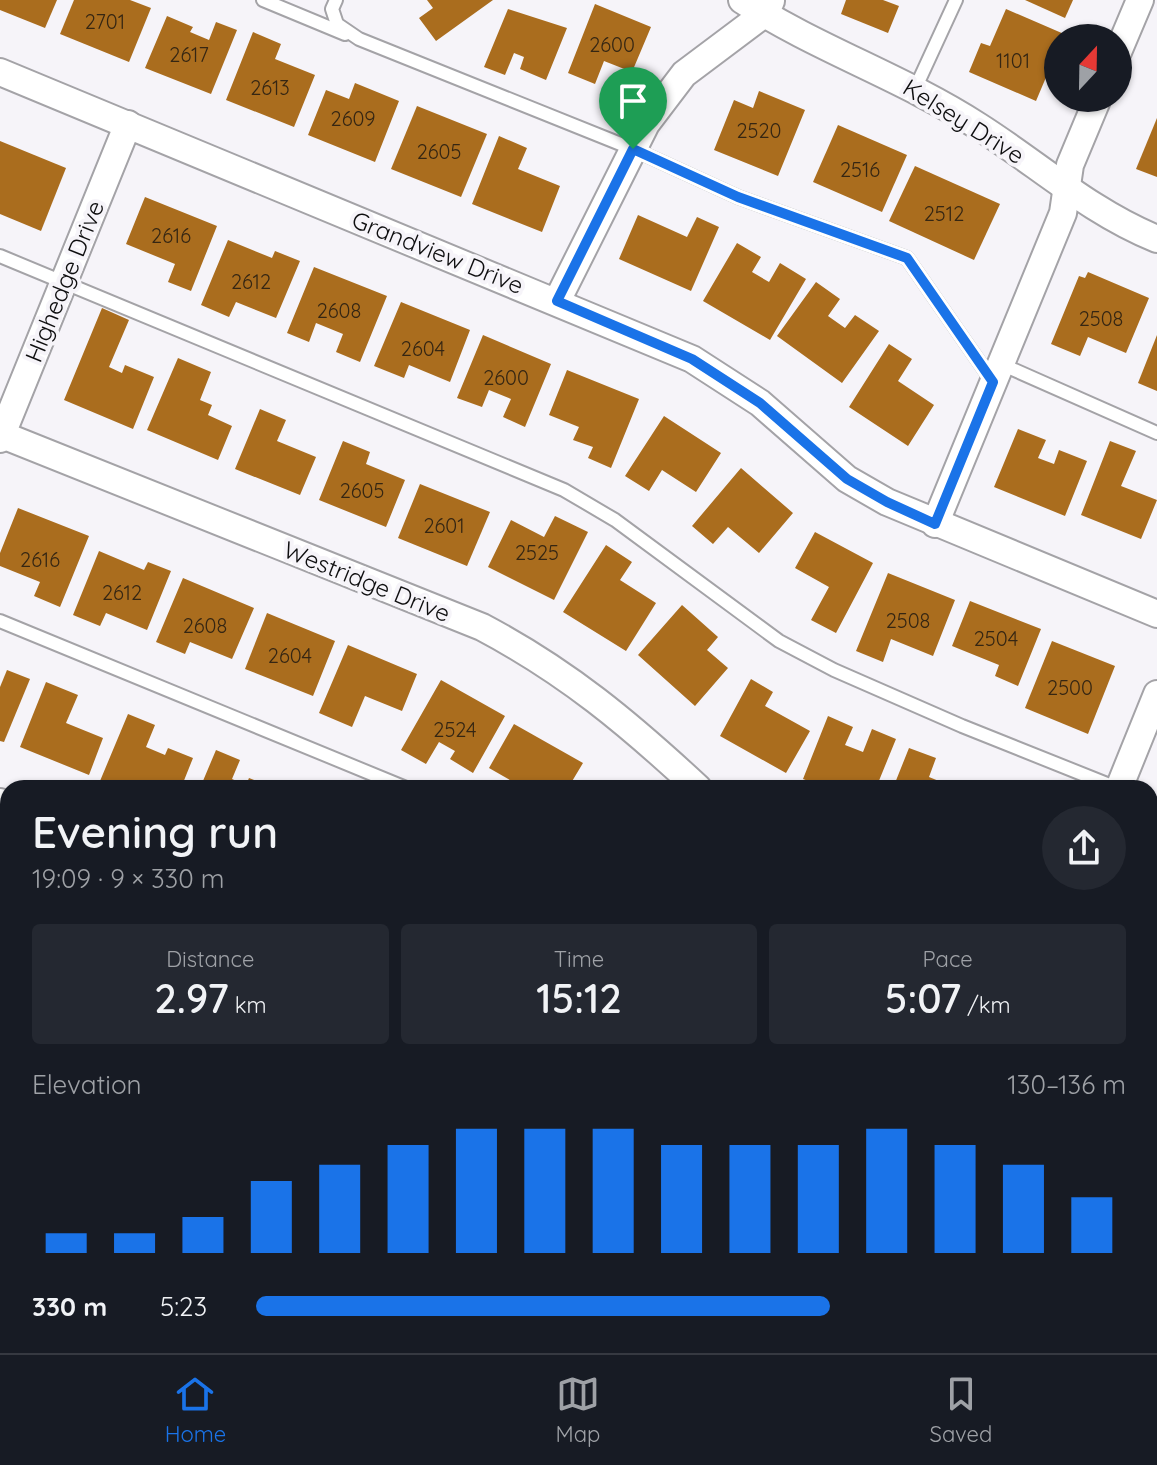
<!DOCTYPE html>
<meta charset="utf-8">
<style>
body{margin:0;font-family:Quicksand,sans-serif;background:#242831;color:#f1f3f6;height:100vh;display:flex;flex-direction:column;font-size:30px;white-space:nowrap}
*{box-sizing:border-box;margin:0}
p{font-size:26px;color:#9ea1a6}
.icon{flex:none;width:44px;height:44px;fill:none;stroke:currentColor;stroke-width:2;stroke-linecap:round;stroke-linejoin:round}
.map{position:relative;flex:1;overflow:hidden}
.drawer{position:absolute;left:0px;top:780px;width:1158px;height:574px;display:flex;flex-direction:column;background:#171b24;border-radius:24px 24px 0 0;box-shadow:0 2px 6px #0004}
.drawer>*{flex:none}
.needle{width:52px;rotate:22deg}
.fabs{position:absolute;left:1044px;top:24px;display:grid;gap:16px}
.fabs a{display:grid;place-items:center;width:88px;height:88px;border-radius:50%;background:#171b24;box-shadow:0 2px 6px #0004;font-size:40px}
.pin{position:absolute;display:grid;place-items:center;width:68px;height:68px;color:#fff;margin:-82px -34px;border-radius:50% 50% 50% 0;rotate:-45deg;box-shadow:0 0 8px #0007}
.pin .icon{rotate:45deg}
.round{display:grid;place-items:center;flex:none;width:84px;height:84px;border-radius:42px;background:#242831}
.summary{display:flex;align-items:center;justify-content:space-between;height:136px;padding:0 32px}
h1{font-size:44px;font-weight:600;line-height:60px}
.metrics{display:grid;grid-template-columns:repeat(3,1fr);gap:12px;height:136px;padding:8px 32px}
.metrics div{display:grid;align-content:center;border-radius:8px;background:#242831;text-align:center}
.metrics b{font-size:40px;font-weight:600}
.metrics small{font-size:22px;font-weight:400}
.metrics p{font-size:22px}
.chart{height:224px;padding:16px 32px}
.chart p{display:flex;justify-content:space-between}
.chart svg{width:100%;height:144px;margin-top:8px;stroke:#1a73e8;stroke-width:6}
ul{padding:0 32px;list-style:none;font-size:26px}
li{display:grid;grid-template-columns:128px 96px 1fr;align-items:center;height:60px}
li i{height:20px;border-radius:10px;background:#1a73e8}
.menu{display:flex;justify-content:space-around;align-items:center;height:112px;border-top:2px solid #363941;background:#171b24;font-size:22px;color:#9ea1a6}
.menu a{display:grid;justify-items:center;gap:4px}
.menu .current{color:#1a73e8}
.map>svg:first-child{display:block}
.building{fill:#aa6d1e}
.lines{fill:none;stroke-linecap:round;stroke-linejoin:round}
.lane-casing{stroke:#a4a3a7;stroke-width:16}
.street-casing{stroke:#a4a3a7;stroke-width:30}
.lane{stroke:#fff;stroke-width:12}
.street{stroke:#fff;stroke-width:26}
.route-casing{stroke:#fff;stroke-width:16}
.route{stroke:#1a73e8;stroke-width:10}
.labels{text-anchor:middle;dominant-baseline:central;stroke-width:8;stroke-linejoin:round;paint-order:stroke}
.number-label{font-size:20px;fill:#352613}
.street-label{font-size:24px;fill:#0e0e0f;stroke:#f6f4f9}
</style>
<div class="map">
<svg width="1157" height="1353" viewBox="0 0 1157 1353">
<rect width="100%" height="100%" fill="#f6f4f9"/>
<g class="building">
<polygon points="0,0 57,0 45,28 0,10"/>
<polygon points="74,0 130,0 151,8 129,62 60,34"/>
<polygon points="427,0 493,0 436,41 419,18 433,8"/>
<polygon points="846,0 883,0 899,6 888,33 841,14"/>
<polygon points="1025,0 1073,0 1065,18"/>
<polygon points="595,4 651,27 632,72 604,61 595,84 568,73"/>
<polygon points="508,9 567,28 546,80 520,69 524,57 514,53 505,75 484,67"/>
<polygon points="1006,9 1064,34 1058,38 1058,49 1036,101 969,72 981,43 990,46"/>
<polygon points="167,16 193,27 190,32 209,40 216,22 237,30 211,94 145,68"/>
<polygon points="253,32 281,44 275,59 315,75 294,127 226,100"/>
<polygon points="355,83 399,101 375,162 308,135 326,90 349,99"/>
<polygon points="759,91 805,110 778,176 714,150 734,100 753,108"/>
<polygon points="417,106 487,134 461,197 391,169"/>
<polygon points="1157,118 1157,177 1136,169"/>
<polygon points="838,125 907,155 882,212 813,182"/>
<polygon points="499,136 527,148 518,169 560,186 542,232 472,204"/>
<polygon points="0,141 66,168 41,231 0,214"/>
<polygon points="915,166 1000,204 974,260 889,221"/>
<polygon points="145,197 217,226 191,291 168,282 175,264 126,244"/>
<polygon points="638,215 687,237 697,217 719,227 691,291 619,259"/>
<polygon points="228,240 272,258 275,251 300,261 276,318 236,302 229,317 201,305"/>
<polygon points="737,243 761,257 752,272 769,282 780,263 806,279 770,340 703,301"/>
<polygon points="314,267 387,296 360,362 336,352 343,334 316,323 309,342 287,333"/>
<polygon points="1088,272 1149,298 1126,353 1088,337 1080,356 1051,344 1079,276 1085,278"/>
<polygon points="816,282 840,299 828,316 845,328 855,315 879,331 842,383 777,336"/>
<polygon points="401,302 470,330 450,382 409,365 404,378 374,366"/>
<polygon points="102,308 129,320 109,367 122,373 125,365 154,377 133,429 64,400"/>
<polygon points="483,335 551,364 525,427 503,417 511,399 489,390 482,407 457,398"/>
<polygon points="1157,335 1157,391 1138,383"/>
<polygon points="889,344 912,359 898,381 934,405 908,446 849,407"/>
<polygon points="178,358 211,372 200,400 212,405 208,415 232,426 218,460 147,430"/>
<polygon points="567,370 639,399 611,468 588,458 593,447 573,440 579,427 549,415"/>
<polygon points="260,409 286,420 277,441 316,457 300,495 235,469"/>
<polygon points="664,416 721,453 696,492 662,470 649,491 625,476"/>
<polygon points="1018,429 1046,440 1038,458 1054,464 1059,450 1087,461 1065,516 994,487"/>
<polygon points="343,441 370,452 366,464 405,480 386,527 319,500"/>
<polygon points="1110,441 1136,451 1121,486 1157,500 1141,539 1081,515"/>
<polygon points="741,468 793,513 759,553 728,527 713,544 692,526"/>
<polygon points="420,484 490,512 467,566 398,538"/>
<polygon points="18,508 89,536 60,607 34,596 40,582 0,566 0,553"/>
<polygon points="555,516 588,532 554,600 488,567 511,520 544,537"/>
<polygon points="815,532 873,563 836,633 811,620 829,587 795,568"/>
<polygon points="606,545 632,562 620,580 656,603 626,651 563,612"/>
<polygon points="99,551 144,570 148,562 171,571 147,630 106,613 100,626 73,615"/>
<polygon points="888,573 955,600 933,656 891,639 883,662 856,651"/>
<polygon points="183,578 254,608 232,659 190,642 185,654 156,642"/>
<polygon points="970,601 1041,629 1018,686 995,676 999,665 952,646"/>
<polygon points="682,605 718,637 707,650 728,668 695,706 638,655"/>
<polygon points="267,613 335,641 313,696 245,669"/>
<polygon points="1052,641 1115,666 1088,734 1025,708"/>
<polygon points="348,645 417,674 402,711 365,696 352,727 319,713"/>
<polygon points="7,670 30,679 4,742 0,741 0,687"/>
<polygon points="751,679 773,692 765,706 810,731 786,773 720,736"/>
<polygon points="441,680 505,716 473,773 450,759 455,751 439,742 426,764 401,750"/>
<polygon points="46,682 78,695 66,723 103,738 89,775 20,747"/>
<polygon points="128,714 155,725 146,747 165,755 168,748 193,758 181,788 117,788 100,781"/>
<polygon points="828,716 853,727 845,745 863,752 872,729 896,739 876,788 826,788 803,779"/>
<polygon points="514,724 583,763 568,788 512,788 515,783 489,768"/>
<polygon points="909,748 936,758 929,777 956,788 893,788"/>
<polygon points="216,750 240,760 232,779 246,785 249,778 274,788 200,788"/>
<polygon points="1150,849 1157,852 1157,926 1150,923"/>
<polygon points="8,882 8,952 0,949 0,901"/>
<polygon points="1154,1058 1157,1059 1157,1136 1150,1133 1150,1069"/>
<polygon points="906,1346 943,1346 960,1353 903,1353"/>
</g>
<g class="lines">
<defs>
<g id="lane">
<polyline points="263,0 345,34"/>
<polyline points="336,0 332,9 337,24 359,39 633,149 738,197 907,258 993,382"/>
<polyline points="915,89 956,0"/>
<polyline points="0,256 564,490 615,520 779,641 834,670 962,726 1117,788"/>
<polyline points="1001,364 1157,433"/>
<polyline points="0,621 406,788"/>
<polyline points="1150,802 1157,805"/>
<polyline points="0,986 8,989"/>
<polyline points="0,1079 8,1082"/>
<polyline points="1150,1182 1157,1185"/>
<polyline points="295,1346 311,1353"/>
<polyline points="635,1346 652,1353"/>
<polyline points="398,1353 401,1346"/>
</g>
<g id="street">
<path d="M 742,0 C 817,49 902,77 978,126 C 1038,164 1090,212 1157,239"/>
<polyline points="1118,52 1140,0"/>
<polyline points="0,72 692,359 760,403 847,479 887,502 1157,614"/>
<polyline points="557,301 646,124 684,74 764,14 771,1"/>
<path d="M 0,434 L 482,627 C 567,672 628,723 698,788"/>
<polyline points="0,439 128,124"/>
<polyline points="935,524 1063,213 1070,165 1098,98"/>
<polyline points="1119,788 1157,694"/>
<polyline points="0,802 8,805"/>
<polyline points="1150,988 1157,991"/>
<polyline points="1102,1346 1119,1353"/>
<polyline points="867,1353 871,1346"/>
</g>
</defs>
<use href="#lane" class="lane-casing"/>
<use href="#street" class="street-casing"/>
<use href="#lane" class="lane"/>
<use href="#street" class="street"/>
</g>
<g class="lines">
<defs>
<polygon id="route" points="633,149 738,197 907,258 993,382 935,524 887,502 847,479 760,403 692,359 557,301"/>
</defs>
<use href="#route" class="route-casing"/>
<use href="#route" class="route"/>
</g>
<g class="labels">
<g class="number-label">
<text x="105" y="21">2701</text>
<text x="612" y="44">2600</text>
<text x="189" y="54">2617</text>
<text x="1013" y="60">1101</text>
<text x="270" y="87">2613</text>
<text x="353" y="118">2609</text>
<text x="759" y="130">2520</text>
<text x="439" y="151">2605</text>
<text x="860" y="169">2516</text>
<text x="944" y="213">2512</text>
<text x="171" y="235">2616</text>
<text x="251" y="281">2612</text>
<text x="339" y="310">2608</text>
<text x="1101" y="318">2508</text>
<text x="423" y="348">2604</text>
<text x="506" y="377">2600</text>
<text x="362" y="490">2605</text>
<text x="444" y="525">2601</text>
<text x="537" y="552">2525</text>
<text x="40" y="559">2616</text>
<text x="122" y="592">2612</text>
<text x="908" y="620">2508</text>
<text x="205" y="625">2608</text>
<text x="996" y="638">2504</text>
<text x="290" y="655">2604</text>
<text x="1070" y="687">2500</text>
<text x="455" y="729">2524</text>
</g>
<g class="street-label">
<text transform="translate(964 121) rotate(32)">Kelsey Drive</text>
<text transform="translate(438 252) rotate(22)">Grandview Drive</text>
<text transform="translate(64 281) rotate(-68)">Highedge Drive</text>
<text transform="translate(367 581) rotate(22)">Westridge Drive</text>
</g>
</g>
</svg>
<div class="fabs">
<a><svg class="needle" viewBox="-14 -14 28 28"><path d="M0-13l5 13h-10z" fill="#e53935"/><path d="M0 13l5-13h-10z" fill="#9ea1a6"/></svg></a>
</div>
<div class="pin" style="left:633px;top:149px;background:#1e9e55"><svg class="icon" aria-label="arrive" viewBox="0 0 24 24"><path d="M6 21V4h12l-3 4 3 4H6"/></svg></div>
<section class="drawer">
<div class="summary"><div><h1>Evening run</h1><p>19:09 · 9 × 330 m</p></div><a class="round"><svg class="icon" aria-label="share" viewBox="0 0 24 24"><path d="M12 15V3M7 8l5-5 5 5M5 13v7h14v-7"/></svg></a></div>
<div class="metrics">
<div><p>Distance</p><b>2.97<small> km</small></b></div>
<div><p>Time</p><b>15:12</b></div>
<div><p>Pace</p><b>5:07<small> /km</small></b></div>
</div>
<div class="chart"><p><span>Elevation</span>130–136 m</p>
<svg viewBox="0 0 160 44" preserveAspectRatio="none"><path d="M5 44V38M15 44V38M25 44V33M35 44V22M45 44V17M55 44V11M65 44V6M75 44V6M85 44V6M95 44V11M105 44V11M115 44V11M125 44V6M135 44V11M145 44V17M155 44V27"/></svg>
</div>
<ul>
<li><b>330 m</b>5:23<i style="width:66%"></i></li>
</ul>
</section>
</div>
<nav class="menu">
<a class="current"><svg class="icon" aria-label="home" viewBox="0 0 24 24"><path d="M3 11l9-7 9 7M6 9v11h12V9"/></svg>Home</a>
<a><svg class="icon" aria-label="map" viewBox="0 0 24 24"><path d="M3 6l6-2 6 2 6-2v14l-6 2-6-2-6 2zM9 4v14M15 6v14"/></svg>Map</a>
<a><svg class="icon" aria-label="saved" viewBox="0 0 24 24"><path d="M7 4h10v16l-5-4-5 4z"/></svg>Saved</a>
</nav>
